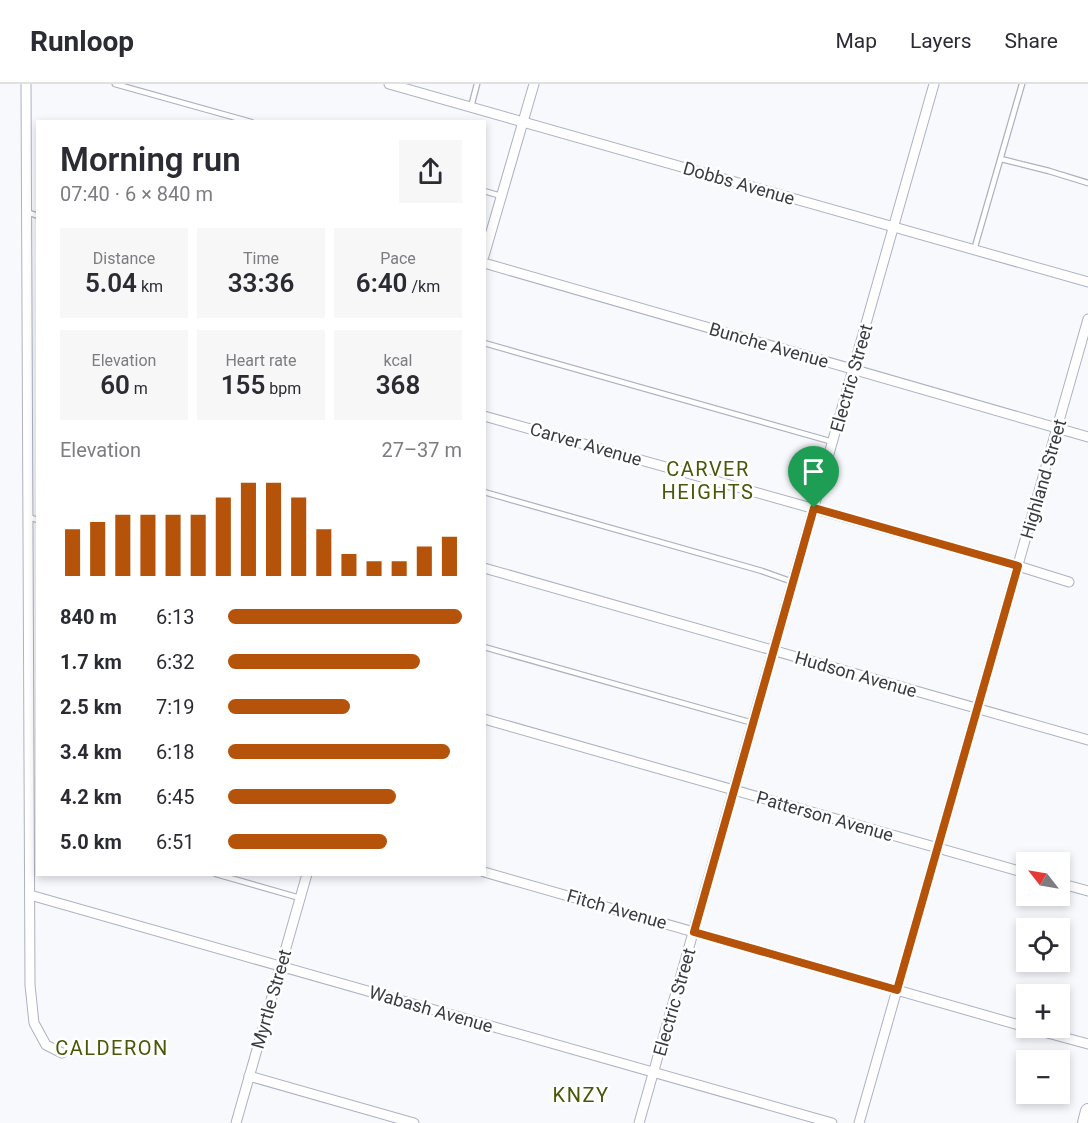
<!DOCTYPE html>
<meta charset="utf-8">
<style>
body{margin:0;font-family:Roboto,sans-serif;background:#f7f7f7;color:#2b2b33;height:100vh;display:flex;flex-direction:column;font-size:22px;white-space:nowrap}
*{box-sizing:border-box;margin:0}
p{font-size:20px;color:#7c7c81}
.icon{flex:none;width:33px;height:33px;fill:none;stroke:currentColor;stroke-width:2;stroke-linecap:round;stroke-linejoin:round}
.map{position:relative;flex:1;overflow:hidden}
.drawer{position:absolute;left:36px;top:36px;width:450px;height:756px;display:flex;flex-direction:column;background:#fff;border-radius:0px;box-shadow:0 3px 9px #0003}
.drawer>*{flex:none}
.needle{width:39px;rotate:301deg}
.fabs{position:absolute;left:1016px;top:768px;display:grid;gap:12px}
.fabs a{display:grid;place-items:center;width:54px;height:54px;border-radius:0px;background:#fff;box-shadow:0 3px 9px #0003;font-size:30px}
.pin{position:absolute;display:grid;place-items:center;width:51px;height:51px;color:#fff;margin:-62px -26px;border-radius:50% 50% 50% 0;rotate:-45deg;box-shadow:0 0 6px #0007}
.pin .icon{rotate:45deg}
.round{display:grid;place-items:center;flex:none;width:63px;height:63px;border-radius:0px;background:#f7f7f7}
.summary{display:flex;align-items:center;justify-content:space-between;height:102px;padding:0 24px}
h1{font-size:33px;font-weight:600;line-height:45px}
.figures{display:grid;grid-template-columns:repeat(3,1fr);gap:9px;height:102px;padding:6px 24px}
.figures div{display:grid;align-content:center;border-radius:0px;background:#f7f7f7;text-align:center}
.figures b{font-size:26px;font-weight:600}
.figures small{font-size:16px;font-weight:400}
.figures p{font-size:16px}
.chart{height:168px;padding:12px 24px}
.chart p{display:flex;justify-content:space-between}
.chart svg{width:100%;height:108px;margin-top:6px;stroke:#b45309;stroke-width:6}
ul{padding:0 24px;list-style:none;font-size:20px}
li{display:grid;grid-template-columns:96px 72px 1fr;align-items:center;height:45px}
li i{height:15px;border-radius:8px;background:#b45309}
header{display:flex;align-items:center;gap:36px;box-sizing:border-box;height:84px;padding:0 30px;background:#fff;border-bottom:2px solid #e1e1e2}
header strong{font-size:28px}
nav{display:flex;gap:33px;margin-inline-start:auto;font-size:21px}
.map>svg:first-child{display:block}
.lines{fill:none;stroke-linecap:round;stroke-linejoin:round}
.service-casing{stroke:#adb1c3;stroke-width:7}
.minor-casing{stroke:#adb1c3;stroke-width:11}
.secondary-casing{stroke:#adb1c3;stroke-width:16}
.service{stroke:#fff;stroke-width:4.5}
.minor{stroke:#fff;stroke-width:9}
.secondary{stroke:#fff;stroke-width:14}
.route-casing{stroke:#fff;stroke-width:12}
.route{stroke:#b45309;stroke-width:8}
.labels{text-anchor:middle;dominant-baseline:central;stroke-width:5;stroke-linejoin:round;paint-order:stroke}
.street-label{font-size:18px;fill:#393b42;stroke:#fff}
.neighbourhood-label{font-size:20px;letter-spacing:1.5px;fill:#475808;stroke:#fff}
</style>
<header>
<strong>Runloop</strong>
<nav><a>Map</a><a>Layers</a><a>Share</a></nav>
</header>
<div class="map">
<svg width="1088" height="1039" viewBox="0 0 1088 1039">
<rect width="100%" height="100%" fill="#f8f9fd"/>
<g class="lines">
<defs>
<g id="service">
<polyline points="115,0 251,38"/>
<polyline points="471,23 477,0"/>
<polyline points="1001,75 1049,87 1088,99"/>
<polyline points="484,107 501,112"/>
<polyline points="27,128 38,132"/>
<polyline points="974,166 1022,0"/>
<polyline points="484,259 833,358"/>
<polyline points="484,408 762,487 793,498"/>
<polyline points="28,433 38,436"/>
<polyline points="484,563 753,639"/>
<polyline points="216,790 300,814"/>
</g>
<g id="minor">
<polyline points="26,0 30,901 34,939 46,961 62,969"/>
<polyline points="389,0 1088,198"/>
<polyline points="484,172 534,0"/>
<polyline points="484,179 1088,353"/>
<polyline points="484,332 1018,482 1069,498"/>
<polyline points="484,484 1088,656"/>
<polyline points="484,635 1026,789"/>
<polyline points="484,788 1026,943"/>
<polyline points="1059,799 1088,807"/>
<polyline points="30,811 832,1039"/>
<polyline points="1029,944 1088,960"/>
<polyline points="249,992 414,1039"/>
<polyline points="236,1039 307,790"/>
<polyline points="639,1039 934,0"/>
<polyline points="859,1039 1088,235"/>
</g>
<polyline id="secondary" points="1085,1039 1088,1027"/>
</defs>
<use href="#service" class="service-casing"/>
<use href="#minor" class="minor-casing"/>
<use href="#secondary" class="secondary-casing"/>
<use href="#service" class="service"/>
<use href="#minor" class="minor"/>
<use href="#secondary" class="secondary"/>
</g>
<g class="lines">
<defs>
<polygon id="route" points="814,424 1018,482 897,906 694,848"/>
</defs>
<use href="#route" class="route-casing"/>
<use href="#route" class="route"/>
</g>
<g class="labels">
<g class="street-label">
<text transform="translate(739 99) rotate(16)">Dobbs Avenue</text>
<text transform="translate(769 261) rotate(16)">Bunche Avenue</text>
<text transform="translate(851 294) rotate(-74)">Electric Street</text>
<text transform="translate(586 360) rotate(16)">Carver Avenue</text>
<text transform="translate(1043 395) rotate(-74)">Highland Street</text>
<text transform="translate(856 590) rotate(16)">Hudson Avenue</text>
<text transform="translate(825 732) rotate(16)">Patterson Avenue</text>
<text transform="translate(617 825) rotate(16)">Fitch Avenue</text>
<text transform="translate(271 915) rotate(-74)">Myrtle Street</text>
<text transform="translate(674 918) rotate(-74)">Electric Street</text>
<text transform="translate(431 925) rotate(16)">Wabash Avenue</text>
</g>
<g class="neighbourhood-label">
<text x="708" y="385">CARVER<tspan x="708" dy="23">HEIGHTS</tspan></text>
<text x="112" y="964">CALDERON</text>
<text x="581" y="1011">KNZY</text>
</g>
</g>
</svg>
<div class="fabs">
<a><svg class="needle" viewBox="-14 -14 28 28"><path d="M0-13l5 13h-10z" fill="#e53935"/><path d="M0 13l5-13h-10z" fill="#7c7c81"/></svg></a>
<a><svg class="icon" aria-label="locate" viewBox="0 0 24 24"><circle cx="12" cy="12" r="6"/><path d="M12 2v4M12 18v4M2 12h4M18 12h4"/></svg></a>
<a>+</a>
<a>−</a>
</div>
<div class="pin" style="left:814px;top:424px;background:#1e9e55"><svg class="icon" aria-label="arrive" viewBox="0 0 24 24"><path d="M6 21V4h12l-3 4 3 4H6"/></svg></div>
<section class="drawer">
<div class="summary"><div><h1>Morning run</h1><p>07:40 · 6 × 840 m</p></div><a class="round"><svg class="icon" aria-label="share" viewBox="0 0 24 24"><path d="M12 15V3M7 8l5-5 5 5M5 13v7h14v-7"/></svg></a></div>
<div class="figures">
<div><p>Distance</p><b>5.04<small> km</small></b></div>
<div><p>Time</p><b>33:36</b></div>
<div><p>Pace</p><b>6:40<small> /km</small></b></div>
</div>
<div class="figures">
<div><p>Elevation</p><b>60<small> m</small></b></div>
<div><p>Heart rate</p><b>155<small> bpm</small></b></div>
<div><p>kcal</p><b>368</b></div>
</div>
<div class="chart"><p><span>Elevation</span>27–37 m</p>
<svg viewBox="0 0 160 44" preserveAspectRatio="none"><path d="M5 44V25M15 44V22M25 44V19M35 44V19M45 44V19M55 44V19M65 44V12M75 44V6M85 44V6M95 44V12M105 44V25M115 44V35M125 44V38M135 44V38M145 44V32M155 44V28"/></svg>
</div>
<ul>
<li><b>840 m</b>6:13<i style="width:100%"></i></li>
<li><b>1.7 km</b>6:32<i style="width:82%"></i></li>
<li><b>2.5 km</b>7:19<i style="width:52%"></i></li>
<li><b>3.4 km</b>6:18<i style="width:95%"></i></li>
<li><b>4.2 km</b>6:45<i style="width:72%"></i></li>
<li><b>5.0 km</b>6:51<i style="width:68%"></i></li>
</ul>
</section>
</div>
